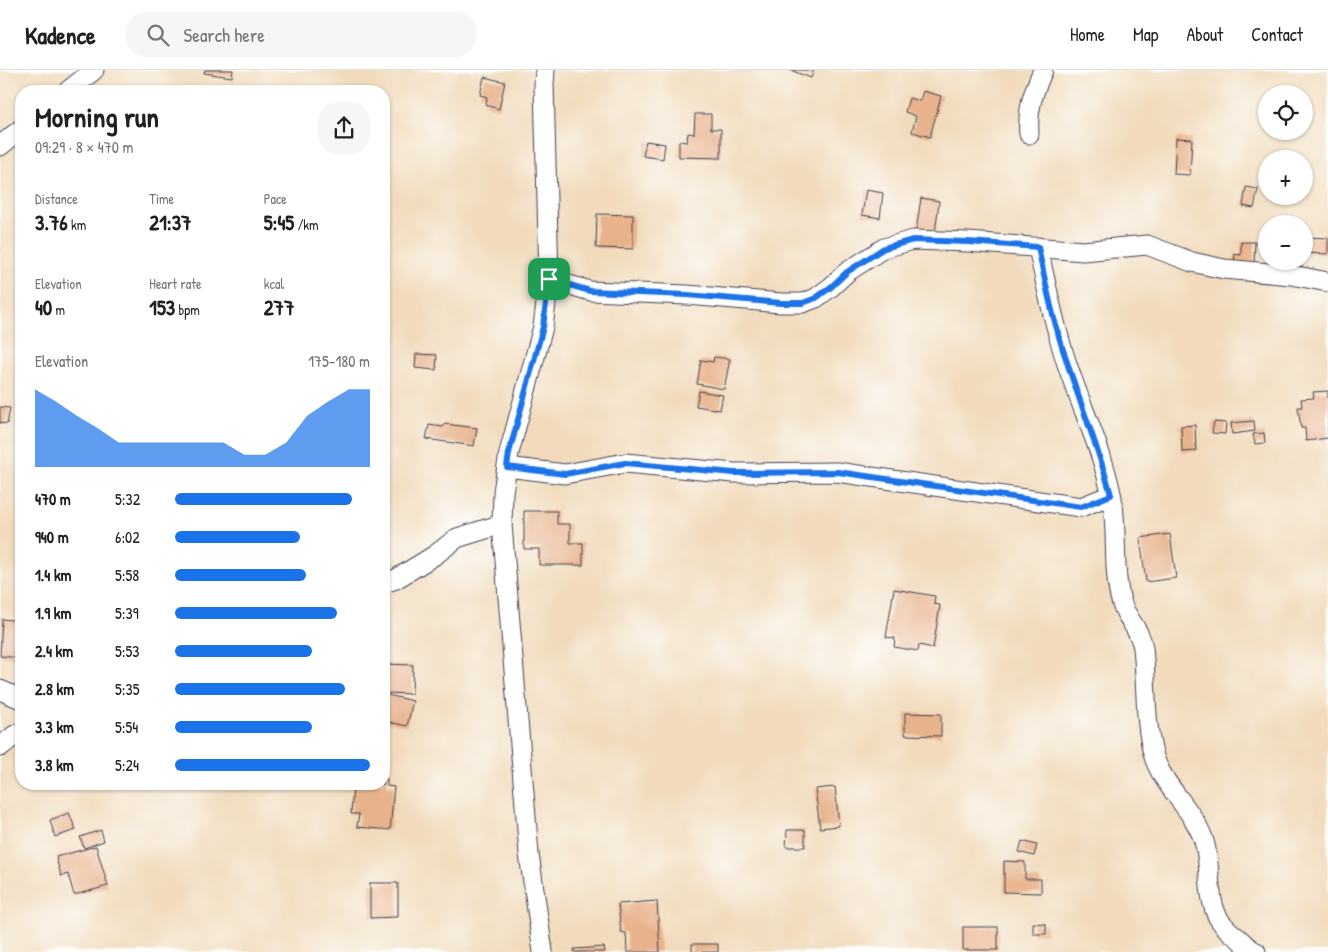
<!DOCTYPE html>
<meta charset="utf-8">
<style>
body{margin:0;font-family:"Patrick Hand",sans-serif;background:#f6f6f6;color:#202124;height:100vh;display:flex;flex-direction:column;font-size:19px;white-space:nowrap}
*{box-sizing:border-box;margin:0}
p{font-size:16px;color:#757577}
.icon{flex:none;width:28px;height:28px;fill:none;stroke:currentColor;stroke-width:2;stroke-linecap:round;stroke-linejoin:round}
.map{position:relative;flex:1;overflow:hidden}
.sheet{position:absolute;left:15px;top:15px;width:375px;height:705px;display:flex;flex-direction:column;background:#fff;border-radius:20px;box-shadow:0 1px 4px #0004}
.sheet>*{flex:none}
.buttons{position:absolute;left:1258px;top:15px;display:grid;gap:10px}
.buttons a{display:grid;place-items:center;width:55px;height:55px;border-radius:50%;background:#fff;box-shadow:0 1px 4px #0004;font-size:25px}
.pin{position:absolute;display:grid;place-items:center;width:42px;height:42px;color:#fff;margin:-21px;border-radius:10px;box-shadow:0 2px 8px #0006}
.round{display:grid;place-items:center;flex:none;width:52px;height:52px;border-radius:20px;background:#f6f6f6}
.headline{display:flex;align-items:center;justify-content:space-between;height:85px;padding:0 20px}
h1{font-size:28px;font-weight:700;line-height:38px}
.metrics{display:grid;grid-template-columns:repeat(3,1fr);gap:8px;height:85px;padding:5px 20px}
.metrics div{display:grid;align-content:center}
.metrics b{font-size:21px;font-weight:700}
.metrics small{font-size:14px;font-weight:400}
.metrics p{font-size:14px}
.chart{height:140px;padding:10px 20px}
.chart p{display:flex;justify-content:space-between}
.chart svg{width:100%;height:90px;margin-top:5px;fill:#1a73e8;opacity:.7}
ul{padding:0 20px;list-style:none;font-size:16px}
li{display:grid;grid-template-columns:80px 60px 1fr;align-items:center;height:38px}
li i{height:12px;border-radius:6px;background:#1a73e8}
header{display:flex;align-items:center;gap:30px;box-sizing:border-box;height:70px;padding:0 25px;background:#fff;border-bottom:1px solid #e0e0e0}
header strong{font-size:24px}
nav{display:flex;gap:28px;margin-inline-start:auto;font-size:18px}
.search{width:350px;height:45px;background:#f6f6f6;display:flex;align-items:center;gap:12px;box-sizing:border-box;padding:0 18px;border-radius:20px;color:#757577;font-size:19px}
.map>svg:first-child{display:block}
.building{fill:#e8b38c}
.lines{fill:none;stroke-linecap:round;stroke-linejoin:round}
.street-casing{stroke:#413e4e;stroke-width:21}
.street{stroke:#fff;stroke-width:19}
.route-casing{stroke:#fff;stroke-width:10}
.route{stroke:#1a73e8;stroke-width:6}
</style>
<header>
<strong>Kadence</strong>
<div class="search"><svg class="icon" aria-label="search" viewBox="0 0 24 24"><circle cx="10" cy="10" r="6"/><path d="M15 15l6 6"/></svg>Search here</div>
<nav><a>Home</a><a>Map</a><a>About</a><a>Contact</a></nav>
</header>
<div class="map">
<svg width="1328" height="882" viewBox="0 0 1328 882">
<rect width="100%" height="100%" fill="#fff"/>
<filter id="ink" filterUnits="userSpaceOnUse"><feTurbulence type="fractalNoise" baseFrequency=".02" numOctaves="2"/><feDisplacementMap in="SourceGraphic" scale="10" xChannelSelector="R" yChannelSelector="G"/><feConvolveMatrix kernelMatrix="1 2 1 2 8 2 1 2 1" color-interpolation-filters="sRGB"/></filter>
<filter id="wash" filterUnits="userSpaceOnUse"><feTurbulence type="fractalNoise" baseFrequency=".0096" numOctaves="4" result="noise"/><feDisplacementMap in="SourceGraphic" scale="20" xChannelSelector="R" yChannelSelector="G"/><feGaussianBlur stdDeviation="1.12" result="paint"/><feColorMatrix in="noise" values="0 0 0 0 0 0 0 0 0 0 0 0 0 0 0 0 0 1.4 0 .05"/><feComposite in="paint" operator="in"/></filter>
<g filter="url(#wash)">
<rect width="100%" height="100%" fill="#f1dbbc"/>
<g id="blocks">
<g class="building">
<polygon points="205,0 233,0 232,7 204,3"/>
<polygon points="790,0 814,0 811,8"/>
<polygon points="484,7 505,12 499,39 486,35 487,27 480,25"/>
<polygon points="923,21 941,26 930,67 912,62 916,46 905,42 909,28 920,31"/>
<polygon points="695,44 711,44 711,59 721,59 721,88 679,87 679,71 687,72 688,63 694,64"/>
<polygon points="1176,68 1192,69 1190,105 1174,104"/>
<polygon points="646,71 665,74 663,89 643,86"/>
<polygon points="1246,117 1258,119 1254,138 1243,136"/>
<polygon points="866,120 883,123 880,148 862,145"/>
<polygon points="921,128 939,131 935,164 916,162"/>
<polygon points="597,144 633,145 633,179 596,178"/>
<polygon points="1304,167 1328,168 1328,184 1304,183"/>
<polygon points="1241,172 1255,172 1254,196 1234,195 1235,184 1241,185"/>
<polygon points="416,284 437,285 436,300 415,298"/>
<polygon points="714,287 730,289 724,319 697,314 701,290 713,292"/>
<polygon points="699,321 723,325 720,340 696,336"/>
<polygon points="1328,321 1328,368 1306,371 1305,358 1301,358 1298,337 1302,337 1301,329 1314,328 1313,322"/>
<polygon points="0,337 10,338 7,354 0,353"/>
<polygon points="1254,351 1255,361 1232,364 1231,353"/>
<polygon points="1214,352 1226,353 1225,364 1212,363"/>
<polygon points="445,354 477,358 474,376 426,369 429,355 443,357"/>
<polygon points="1195,355 1196,381 1182,382 1181,356"/>
<polygon points="1264,363 1265,373 1255,374 1253,364"/>
<polygon points="524,441 557,441 557,454 570,454 570,473 583,473 583,495 539,495 539,479 524,479"/>
<polygon points="1170,464 1176,508 1146,512 1140,468"/>
<polygon points="894,519 935,526 934,534 940,535 933,578 919,575 918,581 894,577 895,568 886,567"/>
<polygon points="2,549 21,551 19,588 0,586"/>
<polygon points="384,594 413,595 412,624 384,623"/>
<polygon points="384,624 413,631 407,656 384,651"/>
<polygon points="905,643 941,644 941,666 905,665"/>
<polygon points="384,709 387,709 387,716 394,717 390,760 357,757 359,744 351,744 353,714 384,714"/>
<polygon points="835,717 839,756 820,758 815,719"/>
<polygon points="69,743 76,760 55,767 50,750"/>
<polygon points="101,760 104,771 84,778 80,767"/>
<polygon points="787,760 805,760 805,777 786,777"/>
<polygon points="1022,771 1037,775 1034,786 1019,782"/>
<polygon points="96,776 108,816 74,825 68,804 61,806 56,787"/>
<polygon points="1004,791 1025,792 1025,809 1041,809 1041,823 1004,822"/>
<polygon points="370,813 398,813 398,847 370,848"/>
<polygon points="657,831 660,882 627,882 626,863 621,862 618,834"/>
<polygon points="1033,853 1046,854 1046,864 1033,864"/>
<rect x="963" y="857" width="35" height="23"/>
<rect x="692" y="874" width="26" height="8"/>
<polygon points="604,877 605,882 574,882 574,879"/>
</g>
</g>
</g>
<g filter="url(#ink)">
<use href="#blocks" fill-opacity="0" stroke="#413e4e" stroke-width="1"/>
<g class="lines">
<defs>
<g id="street">
<polyline points="68,21 94,0"/>
<path d="M 1029,64 C 1027,39 1033,23 1043,0"/>
<polyline points="0,76 21,59"/>
<path d="M 1038,177 C 1046,216 1054,254 1066,291 C 1081,337 1103,381 1112,428 C 1118,460 1112,504 1122,534 C 1127,549 1141,561 1143,578 C 1147,614 1144,652 1154,687 C 1165,720 1197,742 1205,775 C 1211,797 1207,830 1219,849 C 1224,857 1231,863 1238,868 C 1244,873 1249,879 1256,882"/>
<polyline points="549,209 590,221 687,225 781,233 803,233 816,228 831,217 847,202 884,178 913,170 968,172 1083,181 1147,175 1192,192 1224,199 1291,205 1328,212"/>
<polyline points="507,397 565,404 625,393 734,403 837,402 1081,437 1111,425"/>
<polyline points="384,513 396,509 435,485 457,468 502,454"/>
<polyline points="0,620 21,629"/>
<polyline points="0,677 15,665 21,662"/>
<polyline points="543,882 529,784 502,454 503,422 509,383 543,257 549,209 544,15 545,0"/>
</g>
</defs>
<use href="#street" class="street-casing"/>
<use href="#street" class="street"/>
</g>
</g>
<g class="lines" filter="url(#ink)">
<defs>
<path id="route" d="M 913,170 L 968,172 L 1038,177 C 1046,216 1054,254 1067,292 C 1081,336 1099,380 1111,425 L 1081,437 L 838,402 L 734,403 L 625,393 L 565,404 L 507,397 L 509,383 L 543,257 L 549,209 L 590,221 L 687,225 L 781,233 L 803,233 L 816,228 L 831,217 L 847,202 L 884,178 Z"/>
</defs>
<use href="#route" class="route-casing"/>
<use href="#route" class="route"/>
</g>
</svg>
<div class="buttons">
<a><svg class="icon" aria-label="locate" viewBox="0 0 24 24"><circle cx="12" cy="12" r="6"/><path d="M12 2v4M12 18v4M2 12h4M18 12h4"/></svg></a>
<a>+</a>
<a>−</a>
</div>
<div class="pin" style="left:549px;top:209px;background:#1e9e55"><svg class="icon" aria-label="arrive" viewBox="0 0 24 24"><path d="M6 21V4h12l-3 4 3 4H6"/></svg></div>
<section class="sheet">
<div class="headline"><div><h1>Morning run</h1><p>09:29 · 8 × 470 m</p></div><a class="round"><svg class="icon" aria-label="share" viewBox="0 0 24 24"><path d="M12 15V3M7 8l5-5 5 5M5 13v7h14v-7"/></svg></a></div>
<div class="metrics">
<div><p>Distance</p><b>3.76<small> km</small></b></div>
<div><p>Time</p><b>21:37</b></div>
<div><p>Pace</p><b>5:45<small> /km</small></b></div>
</div>
<div class="metrics">
<div><p>Elevation</p><b>40<small> m</small></b></div>
<div><p>Heart rate</p><b>153<small> bpm</small></b></div>
<div><p>kcal</p><b>277</b></div>
</div>
<div class="chart"><p><span>Elevation</span>175–180 m</p>
<svg viewBox="0 0 160 44" preserveAspectRatio="none"><path d="M0 44V6L10 12L20 19L30 25L40 32L50 32L60 32L70 32L80 32L90 32L100 38L110 38L120 32L130 19L140 12L150 6L160 6V44z"/></svg>
</div>
<ul>
<li><b>470 m</b>5:32<i style="width:91%"></i></li>
<li><b>940 m</b>6:02<i style="width:64%"></i></li>
<li><b>1.4 km</b>5:58<i style="width:67%"></i></li>
<li><b>1.9 km</b>5:39<i style="width:83%"></i></li>
<li><b>2.4 km</b>5:53<i style="width:70%"></i></li>
<li><b>2.8 km</b>5:35<i style="width:87%"></i></li>
<li><b>3.3 km</b>5:54<i style="width:70%"></i></li>
<li><b>3.8 km</b>5:24<i style="width:100%"></i></li>
</ul>
</section>
</div>
